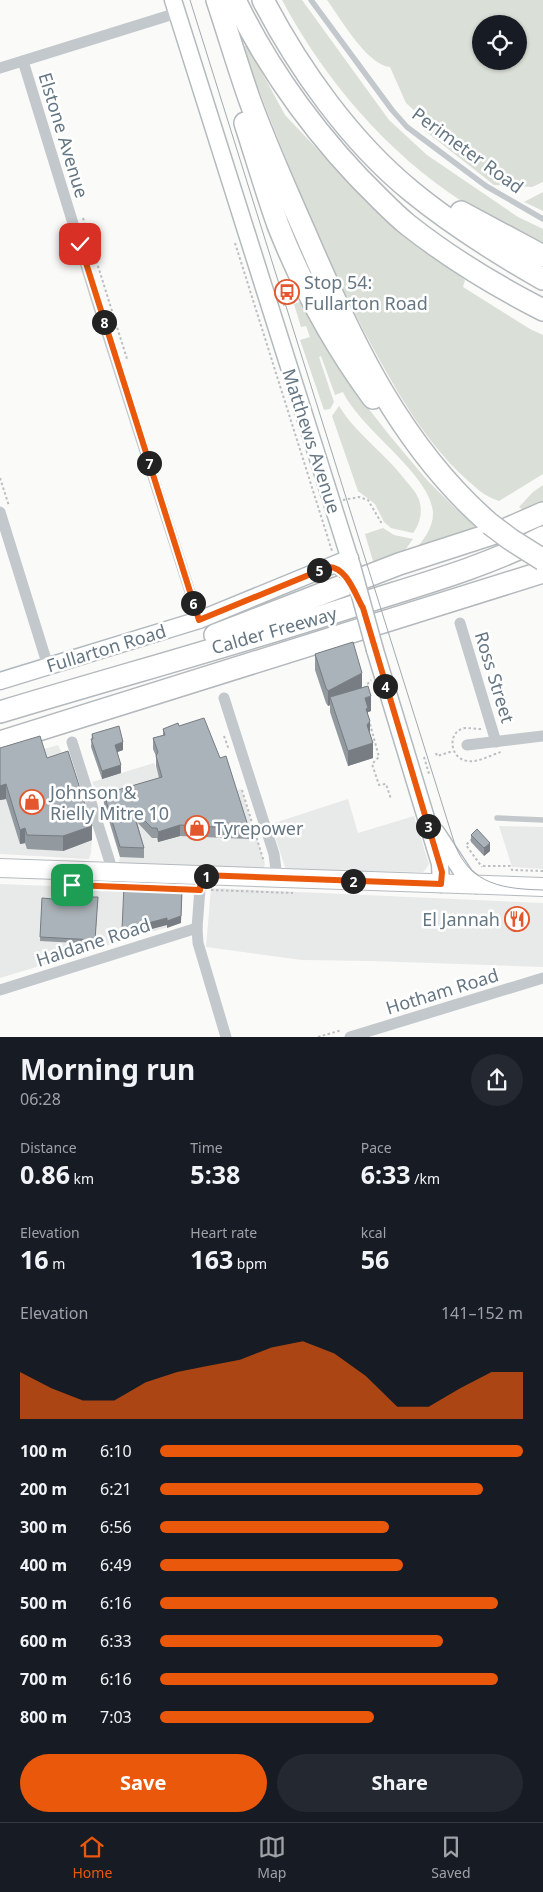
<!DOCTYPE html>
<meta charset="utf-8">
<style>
body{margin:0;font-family:"Noto Sans",sans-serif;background:#242831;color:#f1f3f6;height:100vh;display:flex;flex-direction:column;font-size:19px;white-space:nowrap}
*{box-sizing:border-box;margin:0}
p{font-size:16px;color:#9ea1a6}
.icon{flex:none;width:28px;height:28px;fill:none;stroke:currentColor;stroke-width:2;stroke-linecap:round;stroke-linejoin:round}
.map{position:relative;height:1037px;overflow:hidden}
.drawer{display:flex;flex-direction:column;background:#171b24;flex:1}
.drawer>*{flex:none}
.fabs{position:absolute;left:472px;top:15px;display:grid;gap:10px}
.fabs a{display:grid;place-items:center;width:55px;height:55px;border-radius:50%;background:#171b24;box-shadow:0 1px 4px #0004;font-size:25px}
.pin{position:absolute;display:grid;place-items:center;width:42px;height:42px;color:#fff;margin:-21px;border-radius:10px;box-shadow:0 2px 8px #0006}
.km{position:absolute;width:25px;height:25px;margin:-12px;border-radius:50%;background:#222;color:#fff;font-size:14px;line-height:25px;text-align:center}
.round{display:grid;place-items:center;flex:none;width:52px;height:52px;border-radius:26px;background:#242831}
.summary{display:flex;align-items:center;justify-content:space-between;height:85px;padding:0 20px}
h1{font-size:28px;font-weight:700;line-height:38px}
.stats{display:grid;grid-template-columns:repeat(3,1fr);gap:8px;height:85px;padding:5px 20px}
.stats div{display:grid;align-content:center}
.stats b{font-size:25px;font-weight:700}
.stats small{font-size:14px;font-weight:400}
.stats p{font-size:14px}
.chart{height:140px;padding:10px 20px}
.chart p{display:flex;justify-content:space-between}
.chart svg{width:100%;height:90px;margin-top:5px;fill:#ea580c;opacity:.7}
.button{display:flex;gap:10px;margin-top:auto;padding:10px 20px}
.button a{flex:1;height:58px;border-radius:30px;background:#ea580c;color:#fff;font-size:20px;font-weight:700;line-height:58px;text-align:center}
.button a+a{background:#242831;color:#f1f3f6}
ul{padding:0 20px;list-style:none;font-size:16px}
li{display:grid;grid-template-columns:80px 60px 1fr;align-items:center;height:38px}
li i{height:12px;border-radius:6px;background:#ea580c}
.tabs{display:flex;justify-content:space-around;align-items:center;height:70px;border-top:1px solid #363941;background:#171b24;font-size:14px;color:#9ea1a6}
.tabs a{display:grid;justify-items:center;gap:2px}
.tabs .on{color:#ea580c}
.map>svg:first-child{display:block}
.built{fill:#e8e9e9}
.green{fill:#dadfd7;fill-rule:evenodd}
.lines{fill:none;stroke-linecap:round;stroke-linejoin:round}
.secondary-casing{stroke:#b3babf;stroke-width:19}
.primary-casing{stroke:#b5babe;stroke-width:20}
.motorway-casing{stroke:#b4b9bd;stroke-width:24}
.path{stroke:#bbbfc2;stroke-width:2;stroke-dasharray:2.5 2.5;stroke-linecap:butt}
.service{stroke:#c3c8cc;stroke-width:5.5}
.minor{stroke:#c3c8cc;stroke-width:11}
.secondary{stroke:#fff;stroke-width:16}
.primary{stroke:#fff;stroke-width:18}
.motorway{stroke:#fff;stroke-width:21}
.tram{stroke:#a2aab0;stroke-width:1}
.secondary-bridge-casing{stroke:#b3babf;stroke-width:19;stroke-linecap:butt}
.motorway-bridge-casing{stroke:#b4b9bd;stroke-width:24;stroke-linecap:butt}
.path-bridge{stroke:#bbbfc2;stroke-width:2;stroke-dasharray:2.5 2.5;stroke-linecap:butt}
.secondary-bridge{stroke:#fff;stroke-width:16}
.motorway-bridge{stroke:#fff;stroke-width:21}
.wall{fill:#929a9f}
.shaded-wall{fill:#777d82}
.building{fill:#aab3b9;stroke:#777d82}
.route-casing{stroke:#fff;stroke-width:10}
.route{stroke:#ea580c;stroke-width:6}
.labels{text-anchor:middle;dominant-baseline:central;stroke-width:5;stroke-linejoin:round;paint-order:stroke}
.street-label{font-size:18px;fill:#657683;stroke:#fff}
.poi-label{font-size:18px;fill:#657683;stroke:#fff;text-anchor:start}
</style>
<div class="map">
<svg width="543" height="1037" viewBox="0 0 543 1037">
<rect width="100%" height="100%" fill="#fafaf8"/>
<g class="built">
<polygon points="58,745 68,766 92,840 91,853 89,859 0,854 0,762"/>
<polygon points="154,763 169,806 241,789 265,865 262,870 118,866 120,857 104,804 92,782"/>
<polygon points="348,799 358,833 414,816 429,864 426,869 423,872 286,870 271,824"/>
<polygon points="499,826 543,827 543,869 512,867"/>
<polygon points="0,884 183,891 181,923 0,978"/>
<polygon points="211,888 543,903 543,967 371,961 302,960 206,947"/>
</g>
<g class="green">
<path d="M 282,0 L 302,0 L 389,120 L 427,155 L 518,217 L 543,229 L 543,245 C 517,231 488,219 463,202 C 387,153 324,79 282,0 Z"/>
<path d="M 327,0 L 543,0 L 543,182 L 532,187 L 494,185 L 424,130 L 417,113 L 406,103 L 390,67 C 367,65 341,19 327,0 ZM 481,24 L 519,24 L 519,61 L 481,61 Z"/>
<path d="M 247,45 L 285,115 L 371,206 L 465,280 L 463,287 L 530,329 L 543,335 L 543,474 L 499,501 C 484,496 476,488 465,478 C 428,444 403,402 379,359 C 324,260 284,153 242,48 Z"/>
<polygon points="543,192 543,211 524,202"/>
<path d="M 306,300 L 361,399 L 390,436 L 427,480 L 455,508 L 478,527 L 414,551 C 423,541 433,528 433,514 C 433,476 361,430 343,392 L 335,395 L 321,356 L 319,357 L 334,402 L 330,409 L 324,410 L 300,340 L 310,337 L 306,326 L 301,327 L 294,304 Z"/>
<path d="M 339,406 C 357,435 386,454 406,481 C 411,487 417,493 419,500 C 423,511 420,524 413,533 L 391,528 L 384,522 L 375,504 L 358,491 L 332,416 Z"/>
<polygon points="543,485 543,509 530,515 519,507 533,492"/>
<polygon points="383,528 394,535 413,539 403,553 377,567 375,561 373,561 365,534"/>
</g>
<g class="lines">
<defs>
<g id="secondary">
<polyline points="173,0 352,566"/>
<polyline points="375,650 440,864 441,884"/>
<polyline points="0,681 199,620 350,558"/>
<polyline points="436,832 465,876 476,885"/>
</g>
<polyline id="primary" points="0,868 543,887"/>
<g id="motorway">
<path d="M 217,0 C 228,33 238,67 250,101 C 267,147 287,192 307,237 C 352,342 402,448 490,524"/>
<path d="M 235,0 C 270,73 322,143 380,199 C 389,208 398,217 408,225 C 450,258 496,286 543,310"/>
<path d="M 263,0 C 299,69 350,141 411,191 C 450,223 499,254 543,279"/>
<path d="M 245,123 C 256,157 266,191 278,225 C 302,286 334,345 373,398"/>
<polyline points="461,212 543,256"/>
<polyline points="215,635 399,564 504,530 543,513"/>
<path d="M 0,712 C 122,675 245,642 366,602 C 426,583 487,566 543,537"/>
<polyline points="0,742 543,572"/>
</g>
</defs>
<use href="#secondary" class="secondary-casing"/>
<use href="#primary" class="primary-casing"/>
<use href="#motorway" class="motorway-casing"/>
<g class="path">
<polyline points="83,218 127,359"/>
<polyline points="235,243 332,551"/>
<polyline points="283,305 294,302 291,295"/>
<polyline points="0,478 9,506"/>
<polyline points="343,500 359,497 368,500 382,524"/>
<polyline points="364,688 371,680"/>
<polyline points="370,724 379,757 372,764 379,785 386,784 391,799"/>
<path d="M 481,729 C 476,729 470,728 465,728 C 447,731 449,758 467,761 C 477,763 491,755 501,752"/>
<polyline points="224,736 229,750"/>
<polyline points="436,753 437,756 453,751"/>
<polyline points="424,757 429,774 427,775"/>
<polyline points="242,790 264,862"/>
<polyline points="472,839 466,845 482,867"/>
<polyline points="483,866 510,866 512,870 543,871"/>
<polyline points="211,890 293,893"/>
<polyline points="318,1037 342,1030"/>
</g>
<g class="service">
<polyline points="311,0 392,110 407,127 486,186 543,219"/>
<polyline points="497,818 543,820"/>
</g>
<g class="minor">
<polyline points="23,61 99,308 199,620"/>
<polyline points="0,68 177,13"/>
<polyline points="0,512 48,666"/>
<polyline points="460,623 496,742"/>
<polyline points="224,698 274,854 277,878"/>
<polyline points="72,742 113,872"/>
<polyline points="467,745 543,736"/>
<polyline points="201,875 197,928 198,943 226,1037"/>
<polyline points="0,990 197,928"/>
<polyline points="350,1037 543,978"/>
</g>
<use href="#secondary" class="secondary"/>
<use href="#primary" class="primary"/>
<use href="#motorway" class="motorway"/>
<path class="tram" d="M 190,0 L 455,845 C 471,885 504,889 543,890"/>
<defs>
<polyline id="secondary-bridge" points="352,566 375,650"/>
<polyline id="motorway-bridge" points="490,524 510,539 543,560"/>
</defs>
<use href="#secondary-bridge" class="secondary-bridge-casing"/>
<use href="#motorway-bridge" class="motorway-bridge-casing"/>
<polyline class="path-bridge" points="335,574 341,578"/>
<use href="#secondary-bridge" class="secondary-bridge"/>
<use href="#motorway-bridge" class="motorway-bridge"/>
</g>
<g class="wall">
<polygon points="315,654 362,688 371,711 368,712 368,716 373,758 348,766 330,712 330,705 328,706 326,703 315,670"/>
<polygon points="179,726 220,758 249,829 249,839 180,836 158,842 157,838 152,838 137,822 144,848 144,858 120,857 104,804 104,794 159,778 156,766 156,756 153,749 153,738 163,735 163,729"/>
<polygon points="92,734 123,750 117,752 121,773 102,779 91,747"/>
<polygon points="0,748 47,758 92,840 63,851 27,849 25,843 20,844 6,799 0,800"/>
<polygon points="471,835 490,851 484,856 471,842"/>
<polygon points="90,897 98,897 95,944 40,941 42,898 53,899"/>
</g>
<g class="shaded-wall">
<polygon points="362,673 362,688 330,697 330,705 328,706 328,691"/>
<polygon points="371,696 371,711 368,712 368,723 365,698"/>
<polygon points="370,721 370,737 367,725"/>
<polygon points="123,742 123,750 115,753 115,745"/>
<polygon points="373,743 373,758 348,766 348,751"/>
<polygon points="121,765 121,773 102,779 102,771"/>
<polygon points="6,784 6,799 0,800 0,786"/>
<polygon points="180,825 180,836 158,842 158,832"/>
<polygon points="92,826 92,840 63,851 63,836"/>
<polygon points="25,828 25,843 20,844 20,830"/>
<polygon points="490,843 490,851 484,856 484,848"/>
<polygon points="182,889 181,923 167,928 167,925 122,937 122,930"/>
</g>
<g class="building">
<polygon points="353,642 362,673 328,691 326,688 315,654"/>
<polygon points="368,686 371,696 365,698 368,708 366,709 370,721 367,725 373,743 348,751 330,697"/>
<polygon points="204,718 220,758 226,756 249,829 180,825 158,832 157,828 152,828 132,808 144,848 120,847 104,794 162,777 156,756 158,752 153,738 165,735 163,729 178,723 179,726"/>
<polygon points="119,726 123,742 115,745 121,765 102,771 91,739 93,739 92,734"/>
<polygon points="40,736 47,758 68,751 92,826 63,836 27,835 25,828 20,830 6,784 0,786 0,748"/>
<polygon points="477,829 490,843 484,848 471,835"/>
<polygon points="124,885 182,889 181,916 167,921 167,918 122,930"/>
<polygon points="54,886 91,888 90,897 98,897 95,940 40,937 42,898 53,899"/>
</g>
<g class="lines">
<defs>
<path id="route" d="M 72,885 L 200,890 L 201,875 L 441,884 L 442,872 L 363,608 C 355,594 346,566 328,567 L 199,620 L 80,244"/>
</defs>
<use href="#route" class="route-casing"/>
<use href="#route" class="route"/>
</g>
<defs>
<symbol id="bus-ring" viewBox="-11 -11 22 22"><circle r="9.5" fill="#fff" stroke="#e4572e" stroke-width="1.5"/><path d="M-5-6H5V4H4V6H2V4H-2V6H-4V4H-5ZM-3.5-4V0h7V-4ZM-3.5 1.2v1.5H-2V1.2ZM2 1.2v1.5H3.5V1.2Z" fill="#e4572e"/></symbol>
<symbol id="shop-ring" viewBox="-11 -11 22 22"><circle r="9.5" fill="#fff" stroke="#e4572e" stroke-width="1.5"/><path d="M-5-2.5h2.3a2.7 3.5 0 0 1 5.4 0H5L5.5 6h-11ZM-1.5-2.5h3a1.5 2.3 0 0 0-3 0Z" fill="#e4572e"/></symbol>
<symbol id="restaurant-ring" viewBox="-11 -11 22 22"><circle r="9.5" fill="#fff" stroke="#e4572e" stroke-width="1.5"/><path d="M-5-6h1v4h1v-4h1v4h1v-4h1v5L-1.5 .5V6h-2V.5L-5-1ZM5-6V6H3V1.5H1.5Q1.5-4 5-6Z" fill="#e4572e"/></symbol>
</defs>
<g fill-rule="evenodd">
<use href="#bus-ring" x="273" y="278" width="28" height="28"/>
<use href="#shop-ring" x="18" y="788" width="28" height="28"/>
<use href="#shop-ring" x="183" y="814" width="28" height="28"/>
<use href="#restaurant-ring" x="503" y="905" width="28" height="28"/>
</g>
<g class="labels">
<g class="street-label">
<text transform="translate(64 135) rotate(73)">Elstone Avenue</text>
<text transform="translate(468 150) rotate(36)">Perimeter Road</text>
<text transform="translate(312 441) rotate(72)">Matthews Avenue</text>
<text transform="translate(274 630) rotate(-16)">Calder Freeway</text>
<text transform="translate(106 648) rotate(-17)">Fullarton Road</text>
<text transform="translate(495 677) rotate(73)">Ross Street</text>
<text transform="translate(93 942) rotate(-18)">Haldane Road</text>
<text transform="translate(442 991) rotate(-17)">Hotham Road</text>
</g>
<g class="poi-label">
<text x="304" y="282">Stop 54:<tspan x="304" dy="21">Fullarton Road</tspan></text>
<text x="50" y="792">Johnson &amp;<tspan x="50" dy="21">Rielly Mitre 10</tspan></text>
<text x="214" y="828">Tyrepower</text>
<text x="500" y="919" text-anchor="end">El Jannah</text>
</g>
</g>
</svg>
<div class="fabs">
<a><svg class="icon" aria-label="locate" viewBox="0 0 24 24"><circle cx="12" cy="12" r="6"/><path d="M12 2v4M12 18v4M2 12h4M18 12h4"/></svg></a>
</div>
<div class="pin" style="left:72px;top:885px;background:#1e9e55"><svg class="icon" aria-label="arrive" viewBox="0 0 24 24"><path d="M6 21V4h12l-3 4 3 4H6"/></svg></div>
<div class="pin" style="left:80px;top:244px;background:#d93025"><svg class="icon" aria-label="check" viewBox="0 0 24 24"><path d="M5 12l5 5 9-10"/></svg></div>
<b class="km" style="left:206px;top:876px">1</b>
<b class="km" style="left:353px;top:881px">2</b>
<b class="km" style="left:428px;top:826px">3</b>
<b class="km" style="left:385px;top:686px">4</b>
<b class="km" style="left:319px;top:570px">5</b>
<b class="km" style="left:193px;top:603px">6</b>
<b class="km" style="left:149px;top:463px">7</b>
<b class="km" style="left:104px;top:322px">8</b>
</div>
<section class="drawer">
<div class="summary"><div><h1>Morning run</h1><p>06:28</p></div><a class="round"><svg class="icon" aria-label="share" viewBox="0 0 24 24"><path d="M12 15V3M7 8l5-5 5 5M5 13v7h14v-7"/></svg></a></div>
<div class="stats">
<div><p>Distance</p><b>0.86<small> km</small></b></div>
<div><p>Time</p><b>5:38</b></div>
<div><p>Pace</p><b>6:33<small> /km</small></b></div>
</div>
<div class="stats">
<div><p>Elevation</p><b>16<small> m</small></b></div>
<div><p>Heart rate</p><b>163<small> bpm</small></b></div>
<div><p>kcal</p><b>56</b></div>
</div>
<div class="chart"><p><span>Elevation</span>141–152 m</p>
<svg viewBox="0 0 160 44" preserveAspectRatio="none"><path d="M0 44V21L10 29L20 35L30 35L40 26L50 21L60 18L70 15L80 9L90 6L100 12L110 23L120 38L130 38L140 29L150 21L160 21V44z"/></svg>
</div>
<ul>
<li><b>100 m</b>6:10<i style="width:100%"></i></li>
<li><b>200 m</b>6:21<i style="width:89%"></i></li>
<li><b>300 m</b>6:56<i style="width:63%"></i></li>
<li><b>400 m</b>6:49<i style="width:67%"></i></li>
<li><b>500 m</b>6:16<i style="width:93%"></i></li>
<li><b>600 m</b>6:33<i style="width:78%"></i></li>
<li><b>700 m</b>6:16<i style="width:93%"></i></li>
<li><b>800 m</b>7:03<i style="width:59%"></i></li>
</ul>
<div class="button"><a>Save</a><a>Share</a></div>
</section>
<nav class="tabs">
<a class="on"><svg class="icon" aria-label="home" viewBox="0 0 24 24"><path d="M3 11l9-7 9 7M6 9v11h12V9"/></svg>Home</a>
<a><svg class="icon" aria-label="map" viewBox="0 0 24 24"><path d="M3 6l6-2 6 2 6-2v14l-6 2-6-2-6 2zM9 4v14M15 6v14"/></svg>Map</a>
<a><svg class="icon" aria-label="saved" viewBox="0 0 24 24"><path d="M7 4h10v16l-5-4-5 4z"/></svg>Saved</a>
</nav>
